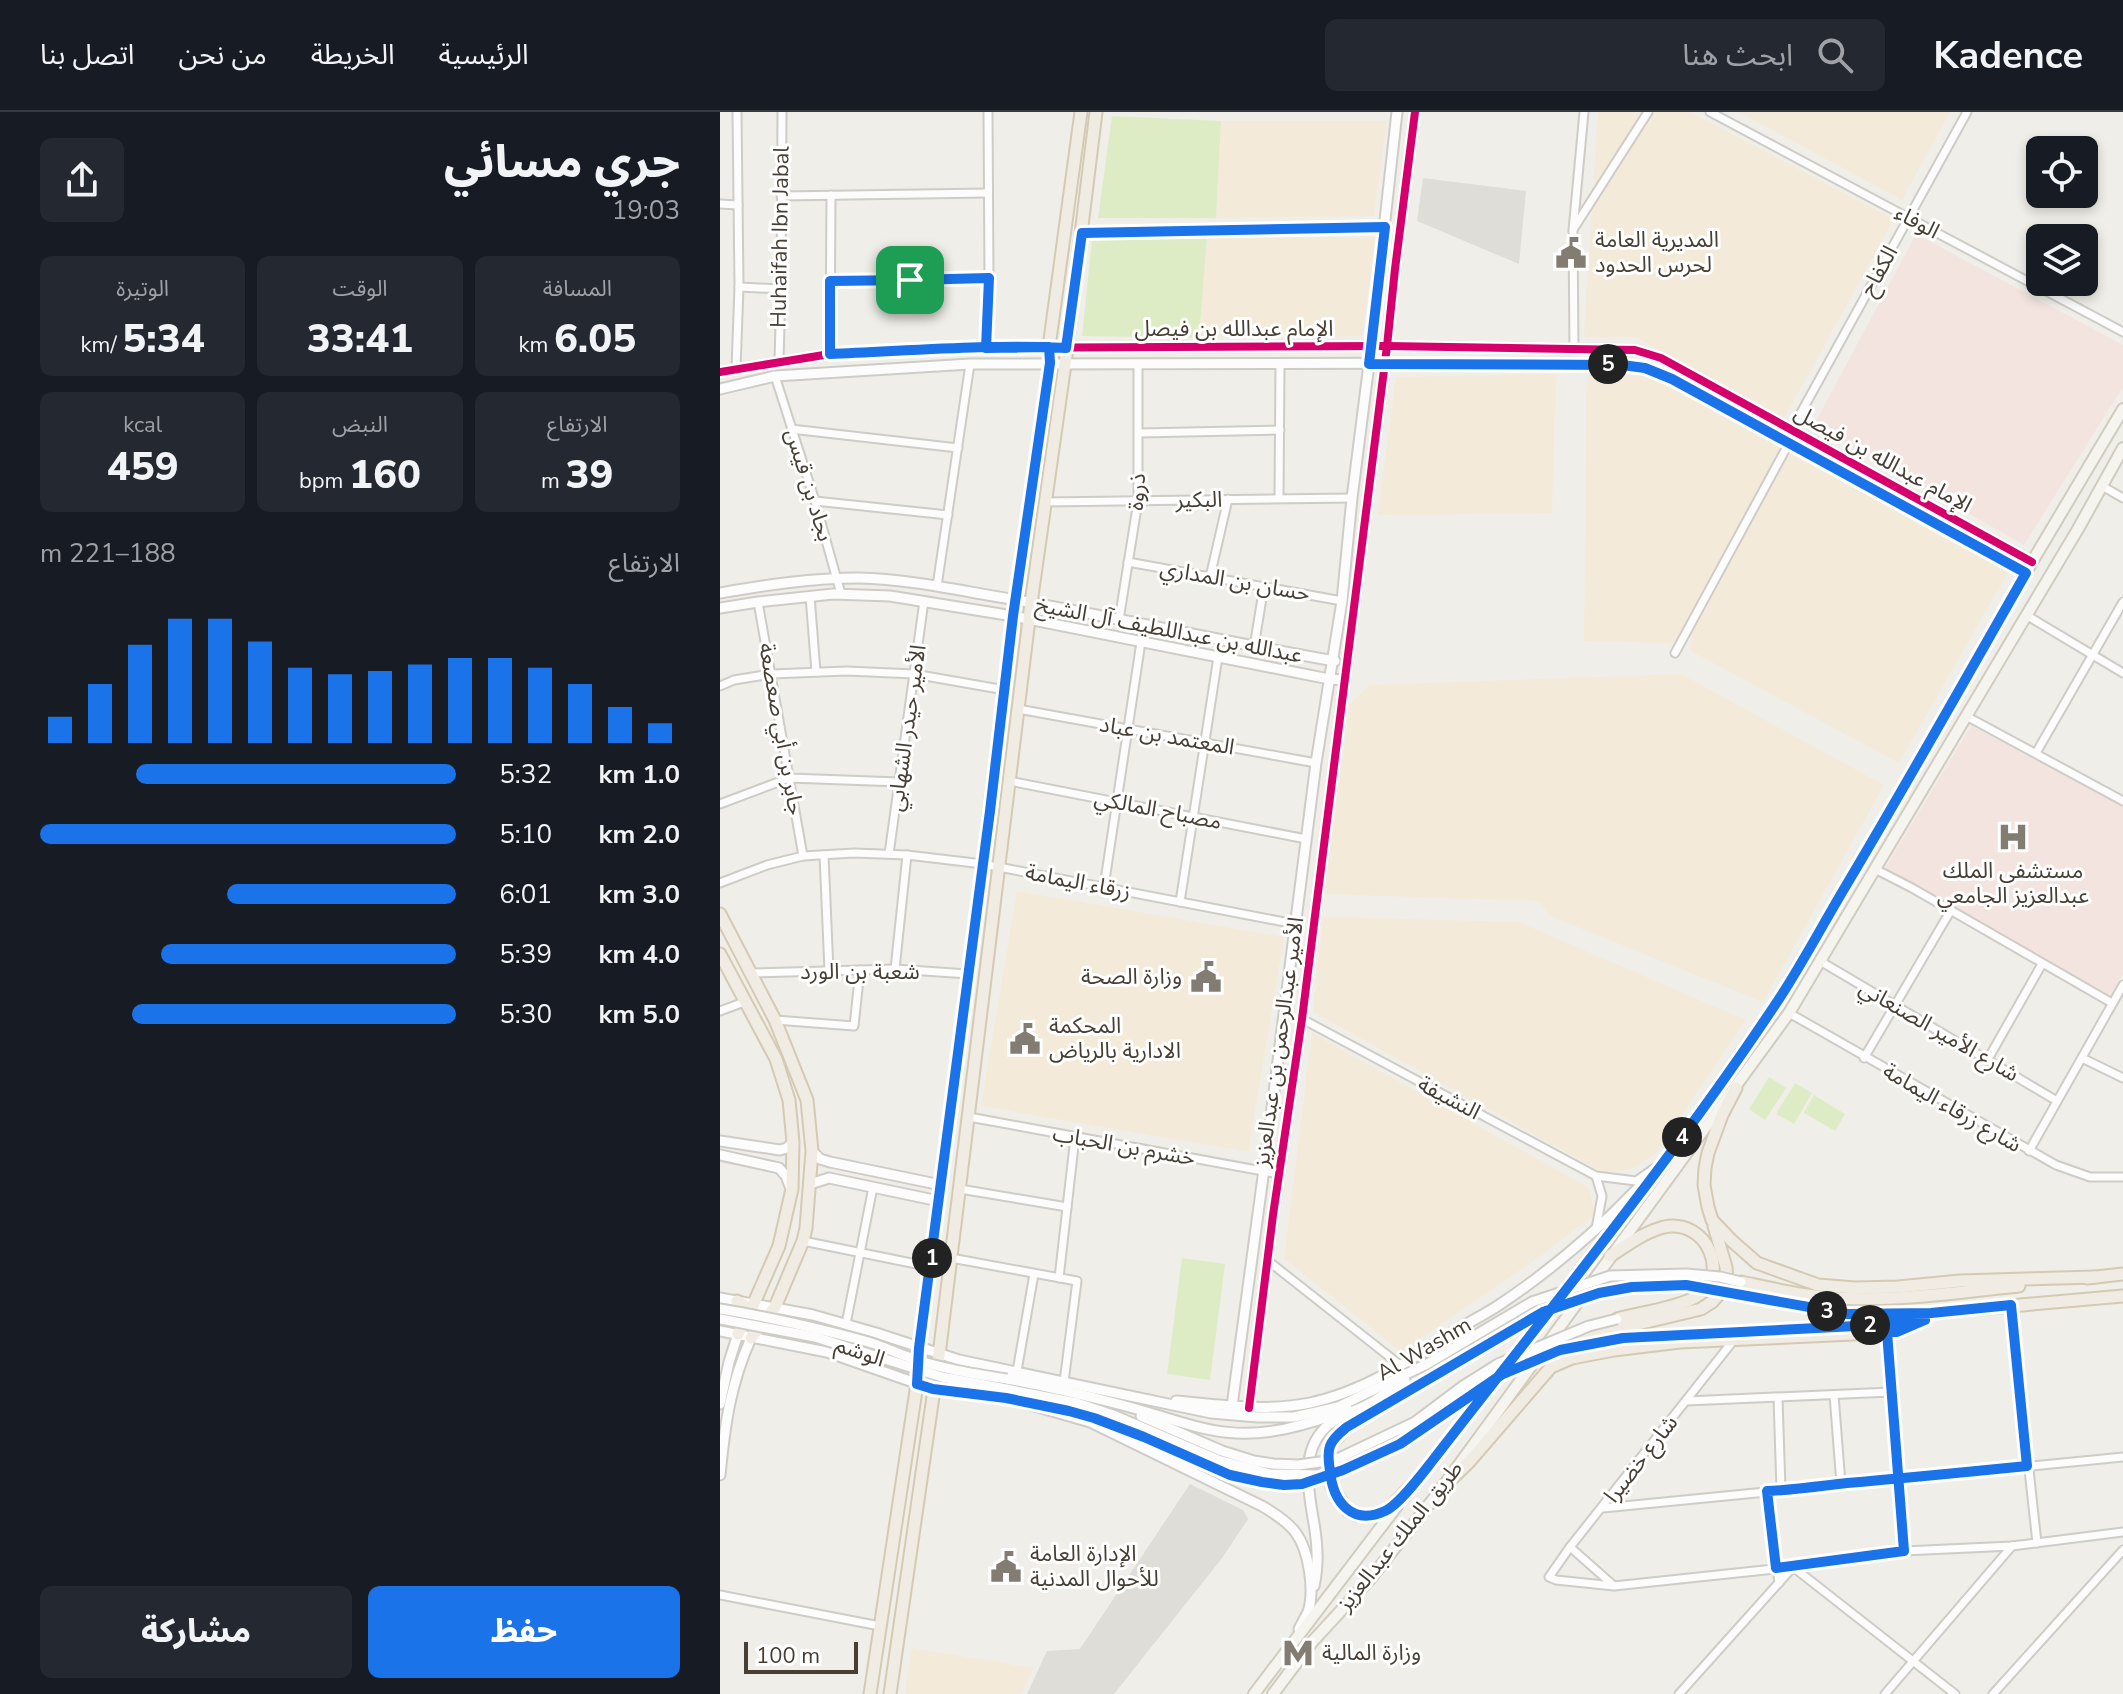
<!DOCTYPE html>
<html lang="ar">
<meta charset="utf-8">
<style>
body{margin:0;font-family:"Nunito Sans","Noto Sans Arabic",sans-serif;background:#242831;color:#f1f3f6;direction:rtl;height:100vh;display:flex;flex-direction:column;font-size:30px;white-space:nowrap}
*{box-sizing:border-box;margin:0}
p{font-size:26px;color:#9ea1a6}
.icon{flex:none;width:44px;height:44px;fill:none;stroke:currentColor;stroke-width:2;stroke-linecap:round;stroke-linejoin:round}
.map{position:relative;flex:1;overflow:hidden;direction:ltr}
.sheet{display:flex;flex-direction:column;background:#171b24;width:720px}
.sheet>*{flex:none}
.tools{position:absolute;left:1306px;top:24px;display:grid;gap:16px}
.tools a{display:grid;place-items:center;width:72px;height:72px;border-radius:12px;background:#171b24;box-shadow:0 4px 12px #0003;font-size:40px}
.scale{position:absolute;left:24px;bottom:20px;width:114px;box-sizing:border-box;padding-left:8px;border:4px solid #473f34;border-top:0;font-size:22px;line-height:28px;white-space:nowrap;color:#473f34;-webkit-text-stroke:6px #fff;paint-order:stroke}
.pin{position:absolute;display:grid;place-items:center;width:68px;height:68px;color:#fff;margin:-34px;border-radius:16px;box-shadow:0 4px 12px #0006}
.km{position:absolute;width:40px;height:40px;margin:-20px;border-radius:50%;background:#222;color:#fff;font-size:22px;line-height:40px;text-align:center}
.round{display:grid;place-items:center;flex:none;width:84px;height:84px;border-radius:12px;background:#242831}
.overview{display:flex;align-items:center;justify-content:space-between;height:136px;padding:0 40px}
h1{font-size:44px;font-weight:800;line-height:60px}
.figures{display:grid;grid-template-columns:repeat(3,1fr);gap:12px;height:136px;padding:8px 40px}
.figures div{display:grid;align-content:center;border-radius:12px;background:#242831;text-align:center}
.figures b{font-size:40px;font-weight:800}
.figures small{font-size:22px;font-weight:400}
.figures p{font-size:22px}
.chart{height:224px;padding:16px 40px}
.chart p{display:flex;justify-content:space-between}
.chart svg{width:100%;height:144px;margin-top:8px;stroke:#1a73e8;stroke-width:6}
.button{display:flex;gap:16px;margin-top:auto;padding:16px 40px}
.button a{flex:1;height:92px;border-radius:12px;background:#1a73e8;color:#fff;font-size:32px;font-weight:800;line-height:92px;text-align:center}
.button a+a{background:#242831;color:#f1f3f6}
ul{padding:0 40px;list-style:none;font-size:26px}
li{display:grid;grid-template-columns:128px 96px 1fr;align-items:center;height:60px}
li i{height:20px;border-radius:10px;background:#1a73e8}
header{display:flex;align-items:center;gap:48px;box-sizing:border-box;height:112px;padding:0 40px;background:#171b24;border-bottom:2px solid #363941}
header strong{font-size:38px}
nav{display:flex;gap:44px;margin-inline-start:auto;font-size:28px}
.search{width:560px;height:72px;background:#242831;display:flex;align-items:center;gap:20px;box-sizing:border-box;padding:0 28px;border-radius:12px;color:#9ea1a6;font-size:30px}
main{display:flex;flex:1;min-height:0}
.map>svg:first-child{display:block}
.commercial{fill:#f4eada}
.medical{fill:#f3e4df}
.green{fill:#deecc6}
.parking{fill:#dfddd8}
.lines{fill:none;stroke-linecap:round;stroke-linejoin:round}
.minor-casing{stroke:#ceccc6;stroke-width:11}
.tertiary-casing{stroke:#ceccc6;stroke-width:13}
.secondary-casing{stroke:#d1ccc0;stroke-width:14}
.primary-casing{stroke:#d4cab4;stroke-width:15}
.minor{stroke:#fdfcfc;stroke-width:7}
.tertiary{stroke:#fdfcfc;stroke-width:9}
.secondary{stroke:#f6f4ee;stroke-width:10}
.primary{stroke:#f1ece3;stroke-width:11}
.tertiary-bridge-casing{stroke:#ceccc6;stroke-width:13;stroke-linecap:butt}
.tertiary-bridge{stroke:#fdfcfc;stroke-width:9}
.cycleway-casing{stroke:#fff;stroke-width:13}
.cycleway{stroke:#d6006c;stroke-width:8}
.route-casing{stroke:#fff;stroke-width:16}
.route{stroke:#1a73e8;stroke-width:10}
.labels{text-anchor:middle;dominant-baseline:central;stroke-width:6;stroke-linejoin:round;paint-order:stroke}
.street-label{font-size:22px;fill:#473f34;stroke:#fff}
.poi-label{font-size:22px;fill:#473f34;stroke:#fff;text-anchor:start}
</style>
<header>
<strong>Kadence</strong>
<div class="search"><svg class="icon" aria-label="search" viewBox="0 0 24 24"><circle cx="10" cy="10" r="6"/><path d="M15 15l6 6"/></svg>ابحث هنا</div>
<nav><a>الرئيسية</a><a>الخريطة</a><a>من نحن</a><a>اتصل بنا</a></nav>
</header>
<main>
<div class="map">
<svg width="1403" height="1582" viewBox="0 0 1403 1582">
<rect width="100%" height="100%" fill="#f0eee8"/>
<g class="commercial">
<polygon points="878,0 970,0 1174,107 1065,305 916,225 864,225"/>
<polygon points="1019,0 1230,0 1182,88"/>
<polygon points="501,9 667,9 654,104 496,106"/>
<polygon points="487,125 656,126 642,224 479,226"/>
<polygon points="836,262 832,401 658,403 676,265"/>
<polygon points="867,263 927,263 1288,460 1179,651 969,538 976,504 955,531 864,529"/>
<polygon points="961,562 1164,673 1043,890 830,804 818,789 604,782 630,592 650,573"/>
<polygon points="297,779 564,825 528,1040 261,994"/>
<polygon points="603,805 799,810 1026,908 935,1042 912,1057 884,1061 593,900"/>
<polygon points="592,921 868,1075 875,1102 823,1142 681,1240 564,1146"/>
<polygon points="192,1536 314,1556 301,1582 185,1582"/>
</g>
<g class="medical">
<polygon points="1196,122 1403,233 1403,275 1304,433 1094,313"/>
<polygon points="1251,614 1403,693 1403,862 1390,883 1164,758"/>
</g>
<g class="green">
<polygon points="392,4 501,9 496,106 378,106"/>
<polygon points="487,125 479,226 362,224 372,128"/>
<polygon points="1049,965 1066,976 1045,1008 1029,997"/>
<polygon points="1075,971 1092,981 1074,1012 1056,1002"/>
<polygon points="1094,983 1125,1002 1115,1019 1084,1001"/>
<polygon points="462,1146 505,1152 490,1268 447,1262"/>
</g>
<g class="parking">
<polygon points="703,66 806,79 799,152 697,109"/>
<polygon points="470,1372 523,1398 528,1407 502,1446 394,1582 307,1582 327,1539 360,1537"/>
</g>
<g class="lines">
<defs>
<g id="minor">
<polyline points="990,0 1403,220"/>
<polyline points="61,84 268,81"/>
<polyline points="0,92 18,93"/>
<polyline points="854,116 928,0"/>
<polyline points="362,121 665,115"/>
<polyline points="110,169 269,166"/>
<polyline points="19,175 61,177"/>
<polyline points="266,236 269,166 268,0"/>
<polyline points="854,236 853,118 864,0"/>
<polyline points="110,242 111,83"/>
<polyline points="59,249 61,177 62,0"/>
<polyline points="16,256 19,175 17,0"/>
<polyline points="55,264 95,389 121,482"/>
<polyline points="71,317 238,336"/>
<polyline points="1072,317 1247,0"/>
<polyline points="419,321 560,318"/>
<polyline points="1382,374 1403,386"/>
<polyline points="559,386 560,251"/>
<polyline points="95,389 228,403"/>
<polyline points="326,390 632,386"/>
<polyline points="408,450 622,489"/>
<polyline points="490,465 508,387"/>
<polyline points="217,474 250,252"/>
<polyline points="90,484 96,560"/>
<polyline points="38,490 83,744"/>
<polyline points="1306,503 1403,561"/>
<polyline points="399,508 418,389 418,252"/>
<polyline points="534,535 544,474"/>
<polyline points="955,541 1069,331"/>
<polyline points="0,574 14,568 51,562 127,559 194,562 285,578"/>
<polyline points="298,597 596,651"/>
<polyline points="1246,604 1403,689"/>
<polyline points="1316,641 1403,490"/>
<polyline points="289,669 586,727"/>
<polyline points="0,692 69,666 179,670"/>
<polyline points="169,742 204,489"/>
<polyline points="104,743 109,859"/>
<polyline points="1155,757 1192,776 1392,891"/>
<polyline points="0,771 47,753 83,744 134,741 187,743 263,752 575,812"/>
<polyline points="384,775 421,530"/>
<polyline points="460,790 498,545"/>
<polyline points="1100,849 1337,989"/>
<polyline points="175,857 187,743"/>
<polyline points="31,861 175,857 248,862"/>
<polyline points="0,899 24,890"/>
<polyline points="1069,901 1336,1053 1370,1065 1403,1065"/>
<polyline points="582,907 876,1064 916,1069 936,1055"/>
<polyline points="55,908 134,914 140,858"/>
<polyline points="1144,946 1231,798"/>
<polyline points="1362,946 1403,966"/>
<polyline points="1268,947 1322,852"/>
<polyline points="249,1005 559,1062"/>
<polyline points="1309,1039 1403,873"/>
<polyline points="876,1064 882,1084 876,1117"/>
<polyline points="240,1077 347,1095"/>
<polyline points="83,1129 211,1155"/>
<polyline points="231,1146 357,1169 344,1270"/>
<polyline points="547,1148 680,1253"/>
<polyline points="339,1166 355,1025"/>
<polyline points="1291,1193 1317,1431"/>
<polyline points="126,1212 153,1075"/>
<polyline points="1167,1220 1184,1439"/>
<polyline points="1013,1229 850,1435 829,1465 836,1468 894,1474 1073,1455 1184,1439 1292,1434 1403,1420"/>
<polyline points="297,1259 314,1162"/>
<polyline points="1114,1283 1121,1372"/>
<polyline points="1058,1286 1061,1378"/>
<polyline points="966,1289 1171,1280"/>
<polyline points="1047,1379 1059,1471"/>
<polyline points="883,1396 1403,1345"/>
<polyline points="850,1435 893,1473"/>
<polyline points="0,1483 160,1514"/>
<polyline points="959,1582 1073,1455 1235,1582"/>
<polyline points="1165,1582 1292,1434"/>
<polyline points="1273,1582 1403,1438"/>
</g>
<g id="tertiary">
<polyline points="0,260 110,242 266,236 667,234 915,238 941,246 1312,450"/>
<polyline points="0,277 55,264 250,252 854,251 925,256 952,267 1306,461"/>
<path d="M 0,481 C 46,473 92,466 139,466 C 190,467 241,479 291,487 C 399,506 506,530 615,549"/>
<polyline points="0,496 38,490 113,482 170,484 293,504 609,567 624,568"/>
<polyline points="0,1029 60,1038 67,1036 73,1030"/>
<polyline points="92,1039 100,1047 110,1050 221,1073"/>
<polyline points="0,1043 59,1056 66,1064 71,1077"/>
<polyline points="90,1072 109,1066 219,1089"/>
<polyline points="0,1186 93,1203 156,1221 239,1248 491,1301 537,1305 574,1305 601,1299 618,1295 707,1252"/>
<path d="M 0,1219 L 107,1240 L 213,1277 L 286,1286 L 370,1310 L 542,1394 C 554,1401 568,1410 576,1421 C 589,1439 595,1479 588,1500 C 585,1506 582,1511 579,1517"/>
<path d="M 287,1267 C 325,1274 364,1283 402,1293 C 471,1311 507,1334 581,1313 C 598,1308 613,1305 627,1296"/>
<polyline points="286,1277 357,1291 393,1303 498,1348"/>
<path d="M 456,1289 C 501,1293 545,1300 590,1291 C 642,1280 688,1250 732,1221 C 747,1211 764,1203 779,1193 C 830,1159 877,1119 919,1075"/>
<polyline points="0,1292 9,1250 18,1222"/>
<polyline points="512,1294 547,1035 596,651 622,489 632,386 649,252 677,0"/>
<polyline points="529,1296 553,1103 582,907 667,234 675,157 695,0"/>
<polyline points="421,1304 502,1339"/>
<polyline points="377,1308 424,1325"/>
<path d="M 0,1363 C 5,1312 10,1273 31,1226"/>
<path d="M 594,1474 C 598,1456 598,1437 595,1418 C 590,1385 578,1343 605,1316 C 617,1304 639,1298 654,1289 C 664,1283 674,1275 685,1268"/>
</g>
<g id="secondary">
<polyline points="692,1375 955,1035 1056,891 1186,673 1312,450 1403,297"/>
<polyline points="534,1582 677,1394"/>
<polyline points="553,1582 593,1529 651,1466 722,1376 1069,901 1358,417 1403,336"/>
</g>
<g id="primary">
<polyline points="0,802 55,908 87,988 92,1039 86,1116 83,1129 55,1195 31,1226"/>
<polyline points="0,842 56,947 69,988 73,1030 72,1077 59,1134 34,1191 18,1222"/>
<polyline points="1016,976 1002,1003 988,1041 985,1056 984,1073 988,1095 992,1108 1012,1129 1037,1151 1098,1173 1135,1176 1178,1175 1240,1169 1375,1165"/>
<path d="M 890,1144 C 906,1134 924,1120 944,1115 C 987,1106 1013,1165 974,1186 C 955,1196 919,1201 897,1207"/>
<polyline points="1367,1166 1403,1162"/>
<path d="M 1021,1170 C 1045,1175 1070,1181 1094,1184 C 1162,1192 1231,1181 1299,1174"/>
<polyline points="1017,1181 1128,1202 1211,1201 1403,1184"/>
<polyline points="17,1189 26,1194 32,1202"/>
<polyline points="903,1226 1136,1214 1193,1209"/>
<polyline points="845,1236 872,1223 981,1197 992,1190 1007,1173 1006,1155 994,1114"/>
<polyline points="627,1315 610,1333 608,1345 612,1375 627,1398 636,1403 651,1404 668,1398 696,1369"/>
<polyline points="722,1376 749,1350 831,1255 852,1246 894,1238 960,1230 1177,1220 1205,1208"/>
<polyline points="150,1582 197,1272 199,1236 263,752 293,504 330,251 329,235 361,0"/>
<polyline points="170,1582 219,1243 311,491 345,252 376,0"/>
</g>
</defs>
<use href="#minor" class="minor-casing"/>
<use href="#tertiary" class="tertiary-casing"/>
<use href="#secondary" class="secondary-casing"/>
<use href="#primary" class="primary-casing"/>
<use href="#minor" class="minor"/>
<use href="#tertiary" class="tertiary"/>
<use href="#secondary" class="secondary"/>
<use href="#primary" class="primary"/>
<defs>
<g id="tertiary-bridge">
<path d="M 0,1197 C 49,1205 97,1216 145,1229 C 161,1233 175,1241 191,1246 C 222,1257 255,1262 287,1267"/>
<polyline points="0,1207 95,1225 222,1265 286,1277"/>
<polyline points="707,1252 812,1190 890,1164 966,1162 1000,1165 1021,1170"/>
<polyline points="627,1315 823,1200 879,1181 912,1175 966,1173 1017,1181"/>
<path d="M 424,1325 C 478,1349 539,1386 599,1366"/>
<polyline points="502,1339 534,1349 553,1352 578,1353 615,1348 695,1310 743,1274 778,1252 869,1214 897,1207"/>
<polyline points="498,1348 550,1362 600,1363 623,1358 680,1332 781,1263 840,1238 903,1226"/>
</g>
</defs>
<use href="#tertiary-bridge" class="tertiary-bridge-casing"/>
<use href="#tertiary-bridge" class="tertiary-bridge"/>
<defs>
<g id="cycleway">
<polyline points="0,260 110,242 266,236 667,234 915,238 941,246 1312,450"/>
<polyline points="529,1296 553,1103 582,907 667,234 675,157 695,0"/>
</g>
</defs>
<use href="#cycleway" class="cycleway-casing"/>
<use href="#cycleway" class="cycleway"/>
</g>
<g class="lines">
<defs>
<path id="route" d="M 190,168 L 269,166 L 266,236 L 329,235 L 330,251 L 293,504 L 270,699 L 199,1236 L 197,1272 L 213,1277 L 286,1286 L 349,1299 L 374,1306 L 424,1325 L 510,1363 L 542,1370 L 564,1373 L 582,1372 L 623,1358 L 680,1332 L 781,1263 L 840,1238 L 903,1226 L 1136,1214 L 1205,1208 L 1177,1220 L 1167,1220 L 1184,1439 L 1056,1456 L 1047,1379 C 1074,1378 1100,1374 1127,1371 C 1187,1366 1247,1360 1307,1354 L 1291,1193 L 1211,1201 L 1128,1202 L 966,1173 L 912,1175 L 879,1181 L 823,1200 L 627,1315 C 621,1320 613,1326 610,1334 C 607,1342 609,1351 610,1359 C 613,1390 632,1414 665,1399 C 679,1393 702,1362 713,1348 C 830,1197 953,1047 1059,887 C 1082,852 1102,814 1124,777 C 1186,673 1246,566 1306,461 L 952,267 L 925,256 L 902,253 L 649,252 L 665,115 L 362,121 L 346,236 C 268,232 188,239 110,242 L 110,169 L 190,168"/>
</defs>
<use href="#route" class="route-casing"/>
<use href="#route" class="route"/>
</g>
<defs>
<symbol id="civic-bare" viewBox="-9 -9 18 18"><path d="M-.6-6.5H3V-4.5H.6V-3L4-1V1h2V6H-6V1h2V-1L-.6-3ZM-1.2 2.5V6h2.4V2.5Z" fill="#827c73" stroke="#fff" stroke-width="2.5" paint-order="stroke"/></symbol>
<symbol id="hospital-bare" viewBox="-9 -9 18 18"><path d="M-5-5h3v3.5h4V-5h3V5h-3V1.5h-4V5h-3Z" fill="#827c73" stroke="#fff" stroke-width="2.5" paint-order="stroke"/></symbol>
<symbol id="metro-bare" viewBox="-9 -9 18 18"><path d="M-5.5 5V-5H-3L0 0L3-5H5.5V5H3V-.5L0 4L-3-.5V5Z" fill="#827c73" stroke="#fff" stroke-width="2.5" paint-order="stroke"/></symbol>
</defs>
<g fill-rule="evenodd">
<use href="#civic-bare" x="829" y="119" width="44" height="44"/>
<use href="#hospital-bare" x="1271" y="703" width="44" height="44"/>
<use href="#civic-bare" x="464" y="843" width="44" height="44"/>
<use href="#civic-bare" x="283" y="905" width="44" height="44"/>
<use href="#civic-bare" x="264" y="1433" width="44" height="44"/>
<use href="#metro-bare" x="556" y="1519" width="44" height="44"/>
</g>
<g class="labels">
<g class="street-label">
<text transform="translate(1197 110) rotate(28)">الوفاء</text>
<text transform="translate(60 125) rotate(-89)">Huhaifah Ibn Jabal</text>
<text transform="translate(1159 159) rotate(-61)">الكفاح</text>
<text x="514" y="217">الإمام عبدالله بن فيصل</text>
<text transform="translate(1163 347) rotate(29)">الإمام عبدالله بن فيصل</text>
<text transform="translate(89 373) rotate(73)">بجاد بن قيس</text>
<text transform="translate(417 380) rotate(-86)">ذروة</text>
<text transform="translate(479 388) rotate(-1)">البكير</text>
<text transform="translate(515 469) rotate(10)">حسان بن المداري</text>
<text transform="translate(449 518) rotate(11)">عبدالله بن عبداللطيف آل الشيخ</text>
<text transform="translate(187 616) rotate(-82)">الأمير حيدر الشهابي</text>
<text transform="translate(61 617) rotate(80)">جابر بن أبي صعصعة</text>
<text transform="translate(447 624) rotate(10)">المعتمد بن عباد</text>
<text transform="translate(438 698) rotate(11)">مصباح المالكي</text>
<text transform="translate(358 770) rotate(11)">زرقاء اليمامة</text>
<text x="140" y="860">شعبة بن الورد</text>
<text transform="translate(1219 919) rotate(30)">شارع الأمير الصنعاني</text>
<text transform="translate(559 930) rotate(-82)">الأمير عبدالرحمن بن عبدالعزيز</text>
<text transform="translate(729 986) rotate(28)">النشيفة</text>
<text transform="translate(1232 996) rotate(30)">شارع زرقاء اليمامة</text>
<text transform="translate(404 1034) rotate(10)">خشرم بن الحباب</text>
<text transform="translate(704 1237) rotate(-30)">Al Washm</text>
<text transform="translate(140 1240) rotate(19)">الوشم</text>
<text transform="translate(921 1347) rotate(-52)">شارع خضيرا</text>
<text transform="translate(680 1424) rotate(-51)">طريق الملك عبدالعزيز</text>
</g>
<g class="poi-label">
<text x="875" y="128">المديرية العامة<tspan x="875" dy="25">لحرس الحدود</tspan></text>
<text x="1293" y="759" text-anchor="middle">مستشفى الملك<tspan x="1293" dy="25">عبدالعزيز الجامعي</tspan></text>
<text x="462" y="865" text-anchor="end">وزارة الصحة</text>
<text x="329" y="914">المحكمة<tspan x="329" dy="25">الادارية بالرياض</tspan></text>
<text x="310" y="1442">الإدارة العامة<tspan x="310" dy="25">للأحوال المدنية</tspan></text>
<text x="602" y="1541">وزارة المالية</text>
</g>
</g>
</svg>
<div class="tools">
<a><svg class="icon" aria-label="locate" viewBox="0 0 24 24"><circle cx="12" cy="12" r="6"/><path d="M12 2v4M12 18v4M2 12h4M18 12h4"/></svg></a>
<a><svg class="icon" aria-label="layers" viewBox="0 0 24 24"><path d="M12 4l9 5-9 5-9-5zM3 14l9 5 9-5"/></svg></a>
</div>
<div class="scale">100 m</div>
<div class="pin" style="left:190px;top:168px;background:#1e9e55"><svg class="icon" aria-label="arrive" viewBox="0 0 24 24"><path d="M6 21V4h12l-3 4 3 4H6"/></svg></div>
<b class="km" style="left:212px;top:1146px">1</b>
<b class="km" style="left:1150px;top:1213px">2</b>
<b class="km" style="left:1107px;top:1199px">3</b>
<b class="km" style="left:962px;top:1025px">4</b>
<b class="km" style="left:888px;top:252px">5</b>
</div>
<section class="sheet">
<div class="overview"><div><h1>جري مسائي</h1><p>19:03</p></div><a class="round"><svg class="icon" aria-label="share" viewBox="0 0 24 24"><path d="M12 15V3M7 8l5-5 5 5M5 13v7h14v-7"/></svg></a></div>
<div class="figures">
<div><p>المسافة</p><b>6.05<small> km</small></b></div>
<div><p>الوقت</p><b>33:41</b></div>
<div><p>الوتيرة</p><b>5:34<small> /km</small></b></div>
</div>
<div class="figures">
<div><p>الارتفاع</p><b>39<small> m</small></b></div>
<div><p>النبض</p><b>160<small> bpm</small></b></div>
<div><p>kcal</p><b>459</b></div>
</div>
<div class="chart"><p><span>الارتفاع</span>188–221 m</p>
<svg viewBox="0 0 160 44" preserveAspectRatio="none"><path d="M5 44V36M15 44V26M25 44V14M35 44V6M45 44V6M55 44V13M65 44V21M75 44V23M85 44V22M95 44V20M105 44V18M115 44V18M125 44V21M135 44V26M145 44V33M155 44V38"/></svg>
</div>
<ul>
<li><b>1.0 km</b>5:32<i style="width:77%"></i></li>
<li><b>2.0 km</b>5:10<i style="width:100%"></i></li>
<li><b>3.0 km</b>6:01<i style="width:55%"></i></li>
<li><b>4.0 km</b>5:39<i style="width:71%"></i></li>
<li><b>5.0 km</b>5:30<i style="width:78%"></i></li>
</ul>
<div class="button"><a>حفظ</a><a>مشاركة</a></div>
</section>
</main>
